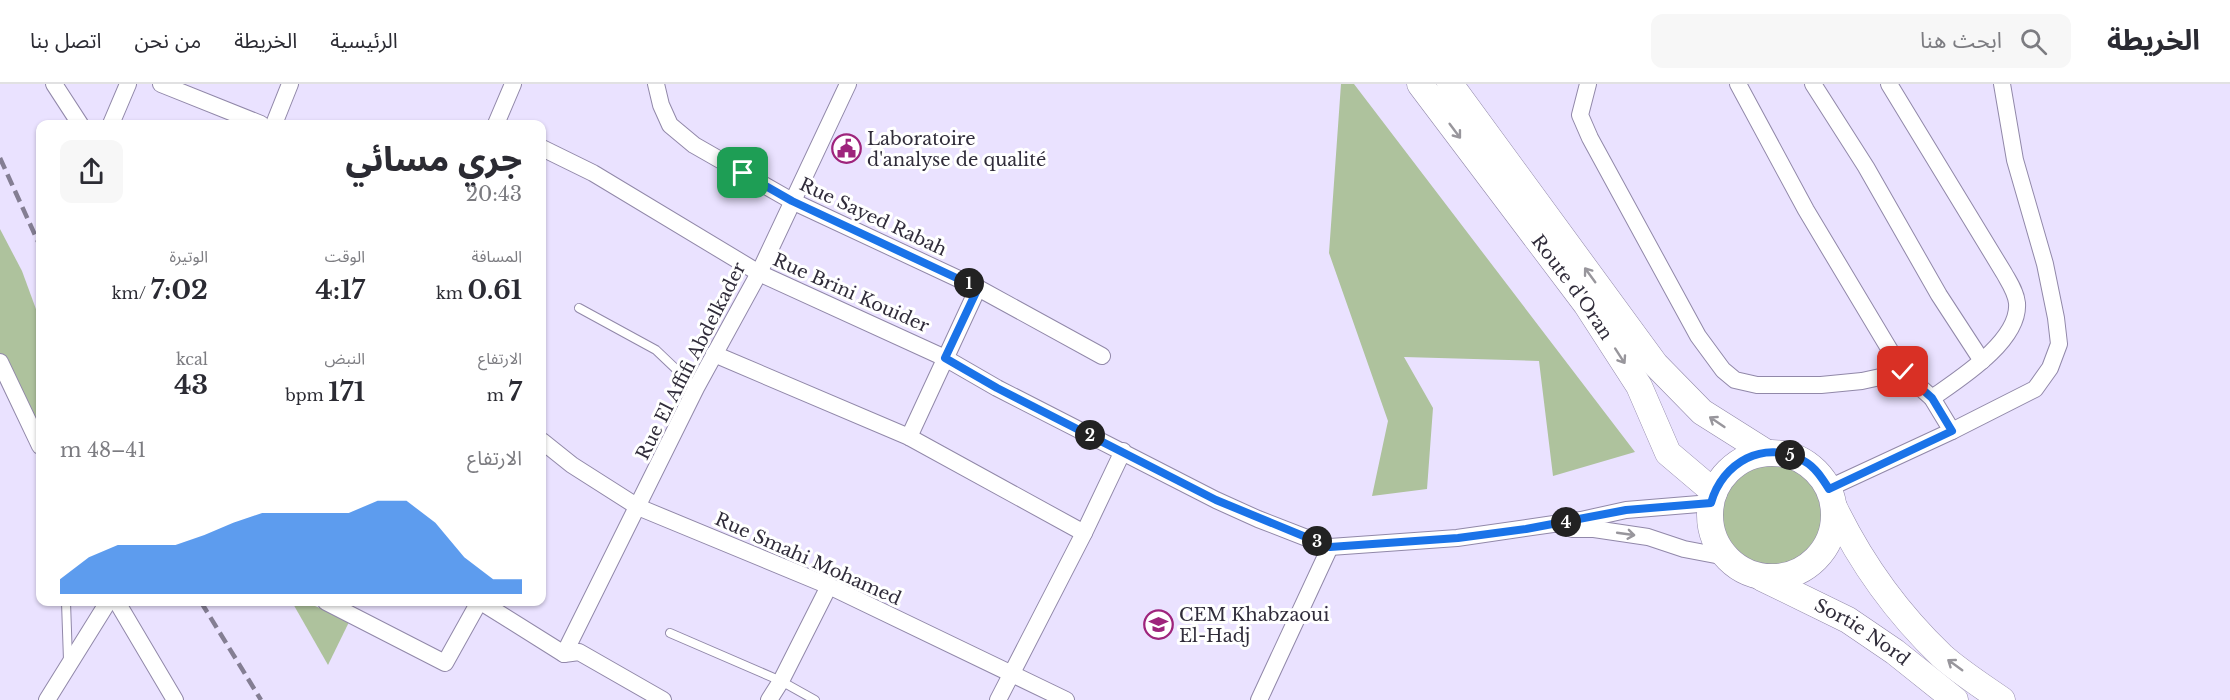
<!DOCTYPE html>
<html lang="ar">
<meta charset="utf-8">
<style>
body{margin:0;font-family:"Libre Baskerville","Noto Sans Arabic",serif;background:#f7f7f7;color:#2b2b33;direction:rtl;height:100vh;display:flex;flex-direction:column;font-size:22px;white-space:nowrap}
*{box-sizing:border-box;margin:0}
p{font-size:20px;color:#7c7c81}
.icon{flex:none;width:33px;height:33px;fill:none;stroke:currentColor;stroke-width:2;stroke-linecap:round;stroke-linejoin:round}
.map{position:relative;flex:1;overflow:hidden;direction:ltr}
.details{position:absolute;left:36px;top:36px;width:510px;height:486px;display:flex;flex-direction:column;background:#fff;border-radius:12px;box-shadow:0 2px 4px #0004;direction:rtl}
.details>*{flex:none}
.pin{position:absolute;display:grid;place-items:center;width:51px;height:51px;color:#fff;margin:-26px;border-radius:12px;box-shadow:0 3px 9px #0006}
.km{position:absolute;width:30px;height:30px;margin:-15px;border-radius:50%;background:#222;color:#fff;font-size:16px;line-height:30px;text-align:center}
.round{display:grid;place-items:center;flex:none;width:63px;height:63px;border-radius:12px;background:#f7f7f7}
.summary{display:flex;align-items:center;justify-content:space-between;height:102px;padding:0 24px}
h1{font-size:33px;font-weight:800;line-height:45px}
.figures{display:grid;grid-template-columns:repeat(3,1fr);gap:9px;height:102px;padding:6px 24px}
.figures div{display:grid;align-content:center}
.figures b{font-size:26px;font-weight:800}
.figures small{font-size:16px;font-weight:400}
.figures p{font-size:16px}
.chart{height:168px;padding:12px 24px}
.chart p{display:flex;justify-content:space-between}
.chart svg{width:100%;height:108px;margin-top:6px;fill:#1a73e8;opacity:.7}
header{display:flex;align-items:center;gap:36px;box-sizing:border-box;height:84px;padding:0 30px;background:#fff;border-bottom:2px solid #e1e1e2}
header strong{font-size:28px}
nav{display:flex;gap:33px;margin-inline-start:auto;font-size:21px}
.search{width:420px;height:54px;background:#f7f7f7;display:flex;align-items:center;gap:15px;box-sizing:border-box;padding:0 21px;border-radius:12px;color:#7c7c81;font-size:22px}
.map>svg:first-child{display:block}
.green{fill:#aec29d}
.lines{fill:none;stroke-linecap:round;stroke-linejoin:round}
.service-casing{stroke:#9188a9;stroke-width:10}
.minor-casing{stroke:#9188a9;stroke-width:18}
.primary-casing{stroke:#9188a9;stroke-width:27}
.service{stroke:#fff;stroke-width:8}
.minor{stroke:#fff;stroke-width:16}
.primary{stroke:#fff;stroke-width:26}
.rail{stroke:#847e93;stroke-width:4.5;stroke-dasharray:12 6;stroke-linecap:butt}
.oneway{stroke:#98969c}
.route-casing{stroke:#fff;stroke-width:12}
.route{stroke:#1a73e8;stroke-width:8}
.labels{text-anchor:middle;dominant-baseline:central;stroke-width:6;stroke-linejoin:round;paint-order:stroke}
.poi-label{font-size:18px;fill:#302c3a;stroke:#fff;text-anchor:start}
.street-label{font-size:18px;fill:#302c3a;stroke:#fff}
</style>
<header>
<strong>الخريطة</strong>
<div class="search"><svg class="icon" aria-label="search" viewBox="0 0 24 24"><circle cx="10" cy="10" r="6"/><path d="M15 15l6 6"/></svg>ابحث هنا</div>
<nav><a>الرئيسية</a><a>الخريطة</a><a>من نحن</a><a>اتصل بنا</a></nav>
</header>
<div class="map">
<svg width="2230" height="616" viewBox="0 0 2230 616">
<rect width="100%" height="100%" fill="#eae2ff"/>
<g class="green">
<polygon points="1341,0 1354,0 1635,368 1553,392 1539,277 1404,273 1433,324 1427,405 1372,412 1388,337 1329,169"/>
<polygon points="0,145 22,187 40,236 40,353 0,288"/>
<circle cx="1772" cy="431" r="50"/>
<polygon points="292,518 305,518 350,536 328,581"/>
</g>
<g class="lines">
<defs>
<g id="service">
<polyline points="579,224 656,266 696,304"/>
<polyline points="66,518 68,576"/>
<polyline points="670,549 781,597 815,616"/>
</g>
<g id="minor">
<polyline points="54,0 80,40"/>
<polyline points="161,0 261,40"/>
<polyline points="656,0 661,21 670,41 694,61 792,117 978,204 1102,272"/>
<polyline points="1588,0 1580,31 1590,54 1698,252 1723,286 1735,296 1757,301 1821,301 1862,297 1903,288"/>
<polyline points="1738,0 1806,126 1903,288 1932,314 1952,347"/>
<polyline points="1813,0 1866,83 1939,211 1982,277"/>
<path d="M 1889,0 L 2004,189 C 2009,198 2016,208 2017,219 C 2020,257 1959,295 1932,314"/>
<polyline points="111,40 128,0"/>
<polyline points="274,40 290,0"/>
<polyline points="496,40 513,0"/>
<polyline points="542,64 593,89 759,189 945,274 997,304 1216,416 1258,435 1330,463 1457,454 1581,436 1626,426 1711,419"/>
<polyline points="714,270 909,353 1084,449"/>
<polyline points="0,278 40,362"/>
<polyline points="909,353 978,204"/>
<polyline points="542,357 572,381 638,423 829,502 1066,616"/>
<polyline points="1829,404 1952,347 2035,305 2050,284 2059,260 2056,234 2045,180 2015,76 2002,0"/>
<polyline points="1572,445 1594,445 1648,453 1684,465 1726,473"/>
<polyline points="117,518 175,616"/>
<polyline points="326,518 445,579 479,518"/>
<polyline points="481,518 564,570 579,568 663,616"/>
<polyline points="564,570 696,304 759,189 848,0"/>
<polyline points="47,616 108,518"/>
<polyline points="769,616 781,597 829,502"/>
<polyline points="998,616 1084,449 1123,367"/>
<polyline points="1259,616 1330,463"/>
</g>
<g id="primary">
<path id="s1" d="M 1420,0 L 1586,220 L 1639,302 L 1668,369 L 1714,408"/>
<polyline points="1450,0 1655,280 1702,328 1767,369"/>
<circle cx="1772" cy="431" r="62"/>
<path d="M 1834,423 C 1861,479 1897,529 1942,572 C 1960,588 1982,602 2002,616"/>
<path id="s2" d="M 1762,494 L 1848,536 L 1895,568 L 1955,616"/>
</g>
</defs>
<use href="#service" class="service-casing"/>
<use href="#minor" class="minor-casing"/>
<use href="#primary" class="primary-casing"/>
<use href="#service" class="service"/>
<use href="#minor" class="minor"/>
<use href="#primary" class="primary"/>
<g class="rail">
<polyline points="0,74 40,162"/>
<polyline points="201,518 261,616"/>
</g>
</g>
<defs><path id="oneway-shaft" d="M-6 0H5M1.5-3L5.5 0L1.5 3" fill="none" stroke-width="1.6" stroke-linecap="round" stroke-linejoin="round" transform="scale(1.5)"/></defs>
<g class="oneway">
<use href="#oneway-shaft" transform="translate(1455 47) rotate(53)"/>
<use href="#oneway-shaft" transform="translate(1590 191) rotate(-126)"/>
<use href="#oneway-shaft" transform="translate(1620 272) rotate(57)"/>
<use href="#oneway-shaft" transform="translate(1717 338) rotate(-146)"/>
<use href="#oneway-shaft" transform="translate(1626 450) rotate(8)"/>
<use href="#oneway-shaft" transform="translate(1955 581) rotate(-144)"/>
</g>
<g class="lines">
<defs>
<path id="route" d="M 743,89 L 792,117 L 978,204 L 945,274 L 997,304 L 1216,416 L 1330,463 L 1458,454 L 1526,445 L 1626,426 L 1711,419 C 1722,379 1764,354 1804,377 C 1815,383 1822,394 1829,405 L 1952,347 L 1932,314 L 1903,288"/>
</defs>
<use href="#route" class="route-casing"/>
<use href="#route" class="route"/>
</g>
<defs>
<symbol id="civic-ring" viewBox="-11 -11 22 22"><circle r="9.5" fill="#fff" stroke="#9e247c" stroke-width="1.5"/><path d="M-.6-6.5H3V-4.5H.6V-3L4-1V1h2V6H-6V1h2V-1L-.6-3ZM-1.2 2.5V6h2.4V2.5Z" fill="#9e247c"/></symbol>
<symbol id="school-ring" viewBox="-11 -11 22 22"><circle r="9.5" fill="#fff" stroke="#9e247c" stroke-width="1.5"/><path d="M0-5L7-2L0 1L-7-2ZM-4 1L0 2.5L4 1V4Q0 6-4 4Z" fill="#9e247c"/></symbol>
</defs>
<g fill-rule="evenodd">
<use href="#civic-ring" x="830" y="48" width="33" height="33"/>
<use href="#school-ring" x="1142" y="524" width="33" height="33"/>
</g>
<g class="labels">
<g class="poi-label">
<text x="867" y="55">Laboratoire<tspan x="867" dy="21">d'analyse de qualité</tspan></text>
<text x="1179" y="531">CEM Khabzaoui<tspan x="1179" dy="21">El-Hadj</tspan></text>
</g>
<g class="street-label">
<text transform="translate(873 133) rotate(25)">Rue Sayed Rabah</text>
<text stroke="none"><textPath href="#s1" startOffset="254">Route d'Oran</textPath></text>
<text transform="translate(851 209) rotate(24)">Rue Brini Kouider</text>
<text transform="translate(691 277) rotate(-63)">Rue El Affifi Abdelkader</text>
<text transform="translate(808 475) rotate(24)">Rue Smahi Mohamed</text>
<text stroke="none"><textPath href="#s2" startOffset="114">Sortie Nord</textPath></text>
</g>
</g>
</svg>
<div class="pin" style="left:743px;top:89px;background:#1e9e55"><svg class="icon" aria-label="arrive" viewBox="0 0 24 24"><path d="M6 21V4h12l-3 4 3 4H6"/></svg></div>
<div class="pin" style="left:1903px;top:288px;background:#d93025"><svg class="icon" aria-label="check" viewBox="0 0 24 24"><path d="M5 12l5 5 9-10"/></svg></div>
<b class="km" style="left:969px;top:199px">1</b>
<b class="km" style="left:1090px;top:351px">2</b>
<b class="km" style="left:1317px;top:457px">3</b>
<b class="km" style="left:1566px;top:438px">4</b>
<b class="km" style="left:1790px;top:371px">5</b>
<section class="details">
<div class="summary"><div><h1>جري مسائي</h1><p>20:43</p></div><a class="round"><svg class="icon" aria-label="share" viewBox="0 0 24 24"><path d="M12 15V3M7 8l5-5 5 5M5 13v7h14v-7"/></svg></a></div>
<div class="figures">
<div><p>المسافة</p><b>0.61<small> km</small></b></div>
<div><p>الوقت</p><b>4:17</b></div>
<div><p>الوتيرة</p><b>7:02<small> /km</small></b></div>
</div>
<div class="figures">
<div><p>الارتفاع</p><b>7<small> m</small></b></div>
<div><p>النبض</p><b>171<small> bpm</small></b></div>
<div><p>kcal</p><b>43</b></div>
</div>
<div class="chart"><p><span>الارتفاع</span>41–48 m</p>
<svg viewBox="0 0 160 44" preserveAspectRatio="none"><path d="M0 44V38L10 29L20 24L30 24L40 24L50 20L60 15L70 11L80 11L90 11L100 11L110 6L120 6L130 15L140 29L150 38L160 38V44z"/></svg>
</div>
</section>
</div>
